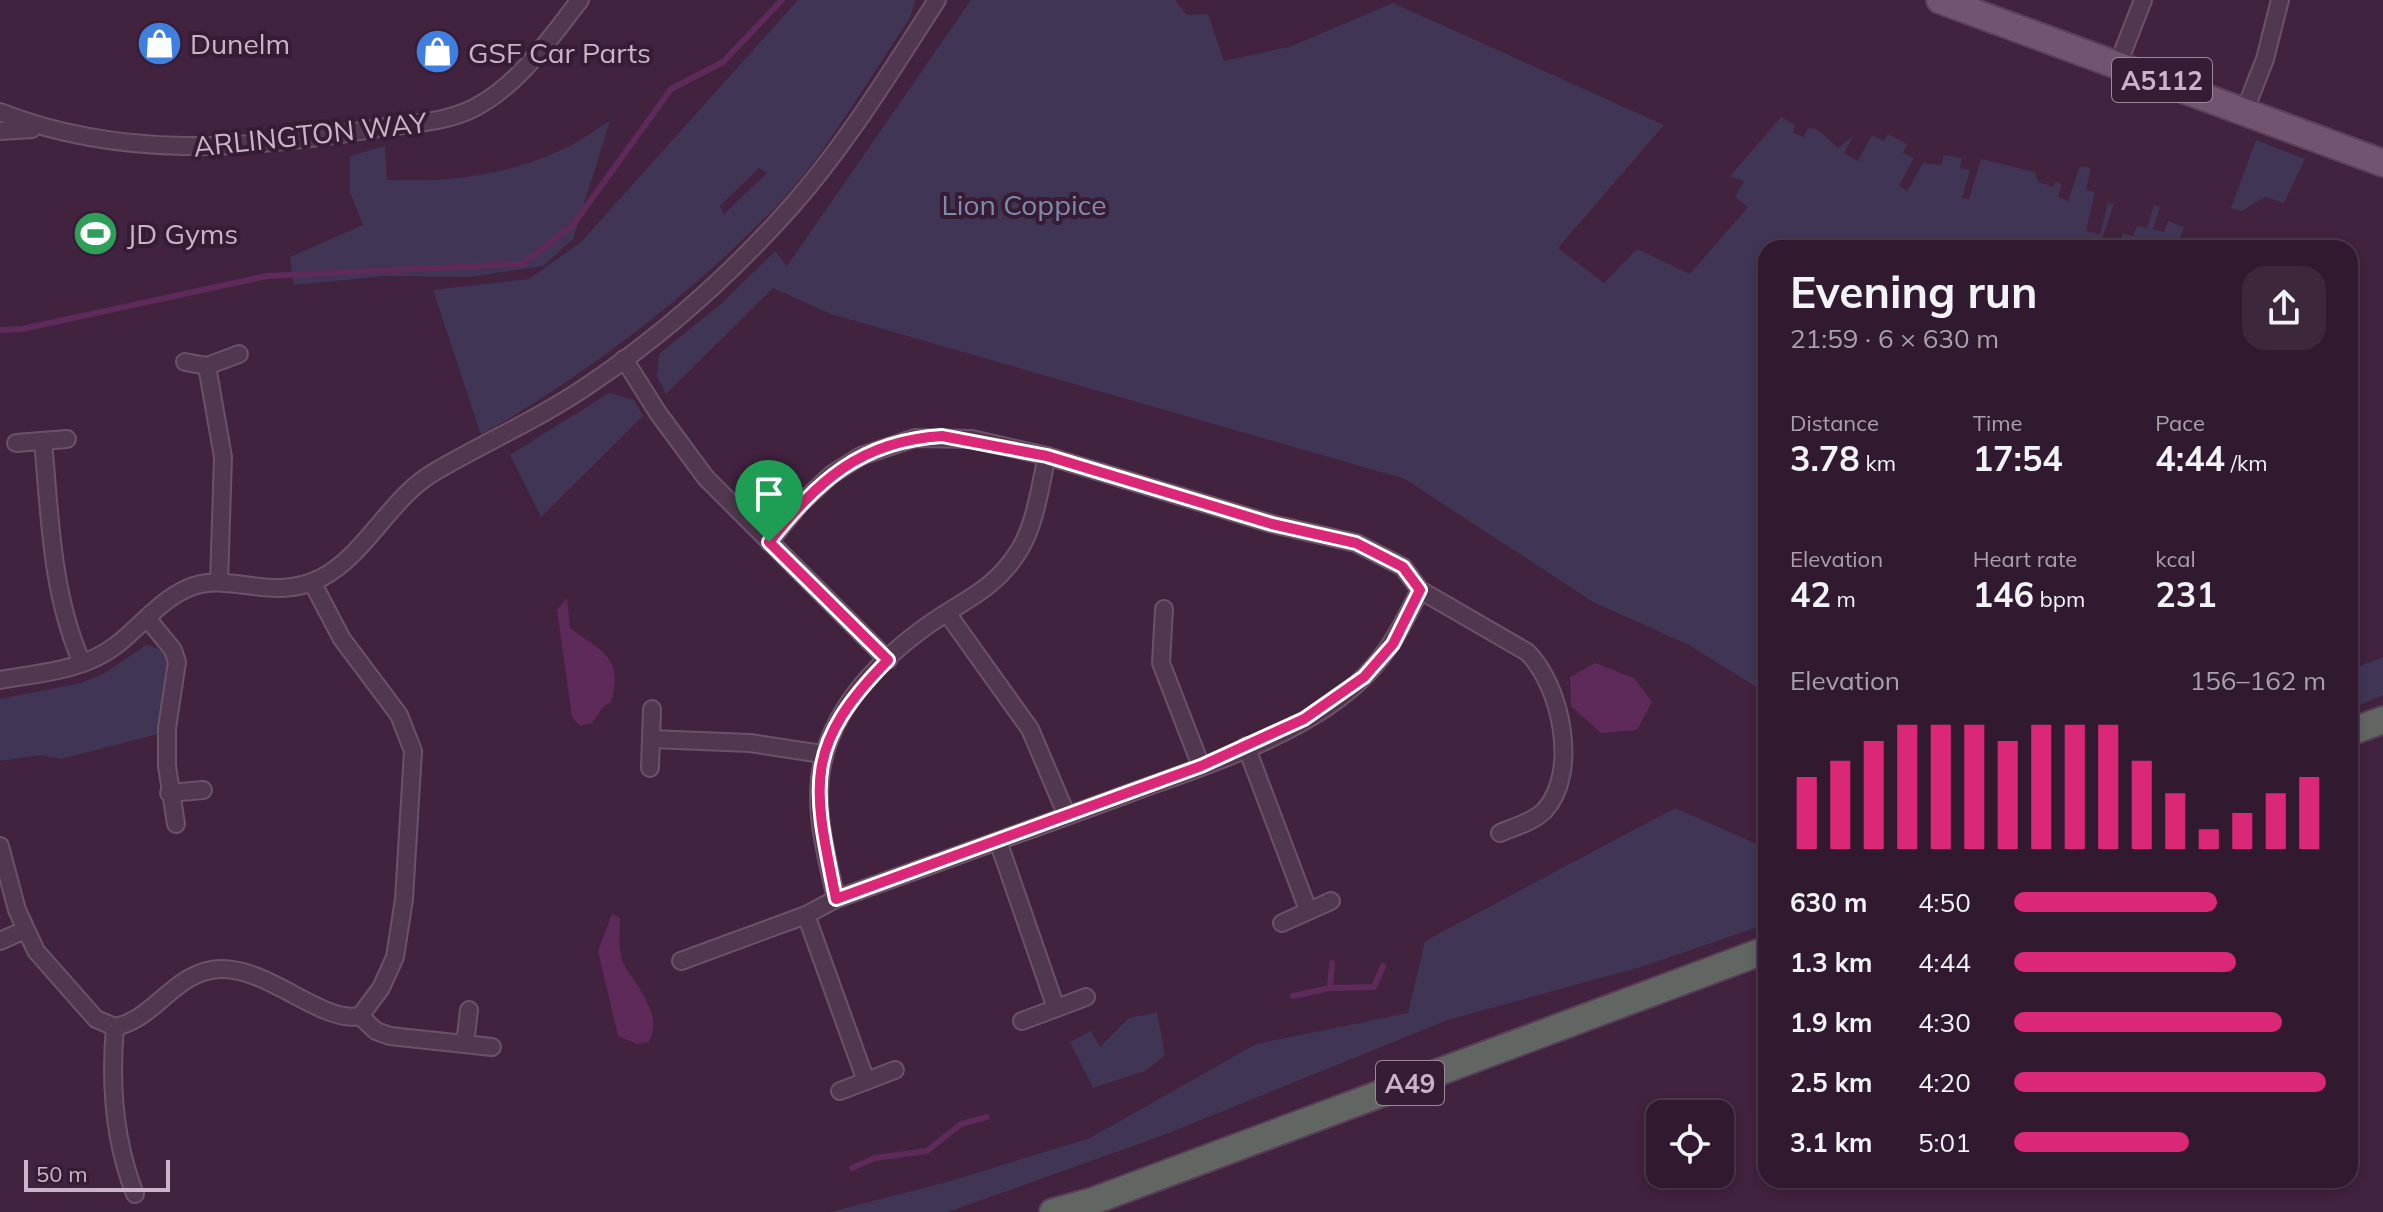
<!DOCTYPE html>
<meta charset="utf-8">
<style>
body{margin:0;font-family:Mulish,sans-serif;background:#3d273b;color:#f1f3f6;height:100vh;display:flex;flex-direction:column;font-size:30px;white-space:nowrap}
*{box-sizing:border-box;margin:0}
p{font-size:26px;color:#a8a1aa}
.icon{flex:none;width:44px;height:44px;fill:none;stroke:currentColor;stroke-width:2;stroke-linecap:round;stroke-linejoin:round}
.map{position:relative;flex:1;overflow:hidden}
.panel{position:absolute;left:1758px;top:240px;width:600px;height:948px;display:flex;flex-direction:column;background:#311a2f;border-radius:24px;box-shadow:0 4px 12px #0003,0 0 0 2px #4c384b}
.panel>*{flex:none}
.buttons{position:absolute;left:1646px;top:1100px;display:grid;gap:16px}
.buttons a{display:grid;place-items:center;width:88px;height:88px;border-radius:16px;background:#311a2f;box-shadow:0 4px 12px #0003,0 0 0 2px #4c384b;font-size:40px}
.scale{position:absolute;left:24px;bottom:20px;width:146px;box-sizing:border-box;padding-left:8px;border:4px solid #cbb3c9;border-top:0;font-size:22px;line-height:28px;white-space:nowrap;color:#cbb3c9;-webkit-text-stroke:6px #361c34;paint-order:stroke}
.pin{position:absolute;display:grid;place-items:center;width:68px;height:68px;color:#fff;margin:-82px -34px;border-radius:50% 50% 50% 0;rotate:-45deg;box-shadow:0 0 8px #0007}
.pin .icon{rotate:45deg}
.round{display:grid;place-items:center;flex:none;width:84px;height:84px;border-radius:24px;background:#3d273b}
.headline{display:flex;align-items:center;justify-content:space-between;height:136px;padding:0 32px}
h1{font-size:44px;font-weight:700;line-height:60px}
.stats{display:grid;grid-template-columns:repeat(3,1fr);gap:12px;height:136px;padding:8px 32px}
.stats div{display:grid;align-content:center}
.stats b{font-size:34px;font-weight:700}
.stats small{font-size:22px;font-weight:400}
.stats p{font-size:22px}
.chart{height:224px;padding:16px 32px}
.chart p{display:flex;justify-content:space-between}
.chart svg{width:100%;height:144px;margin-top:8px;stroke:#db2777;stroke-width:6}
ul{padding:0 32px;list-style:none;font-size:26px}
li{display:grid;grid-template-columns:128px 96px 1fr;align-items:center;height:60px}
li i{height:20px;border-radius:10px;background:#db2777}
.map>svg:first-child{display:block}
.green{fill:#413555;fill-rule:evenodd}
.water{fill:#5d2a59}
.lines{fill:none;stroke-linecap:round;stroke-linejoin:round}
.stream{stroke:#5d2a59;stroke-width:6}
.minor-casing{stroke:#6b5269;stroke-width:20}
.primary-casing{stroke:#5a4058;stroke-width:30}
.trunk-casing{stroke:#583f56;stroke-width:30}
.minor{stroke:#51374f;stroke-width:16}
.primary{stroke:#71546f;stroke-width:26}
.trunk{stroke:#626663;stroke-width:26}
.route-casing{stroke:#fff;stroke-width:16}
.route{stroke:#db2777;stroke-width:10}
.labels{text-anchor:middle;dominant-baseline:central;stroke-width:8;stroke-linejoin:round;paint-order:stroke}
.shield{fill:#361c34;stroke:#9e869c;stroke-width:2}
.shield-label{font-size:26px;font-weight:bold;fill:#cbb3c9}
.poi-label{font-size:28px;fill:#cbb3c9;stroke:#361c34;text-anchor:start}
.street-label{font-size:28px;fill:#cbb3c9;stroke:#361c34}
.park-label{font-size:28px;fill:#7f8bad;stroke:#361c34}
</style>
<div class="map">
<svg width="2383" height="1212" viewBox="0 0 2383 1212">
<rect width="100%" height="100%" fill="#41223f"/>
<g class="green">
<path d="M 798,0 L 916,0 L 909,20 C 868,79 824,158 774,209 C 688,297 588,374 481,435 L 433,290 L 529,279 L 581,242 ZM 759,168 L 767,173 L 724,214 L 720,206 Z"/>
<polygon points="971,0 1175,0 1187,15 1208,14 1224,61 1292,46 1393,3 1664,125 1558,248 1604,283 1637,249 1690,274 1748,207 1735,197 1744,181 1730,176 1781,117 1795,125 1793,133 1804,137 1808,128 1817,129 1838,148 1854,135 1844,153 1858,161 1872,135 1884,141 1888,134 1907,144 1903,153 1914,158 1899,186 1907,191 1923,163 1941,165 1944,155 1962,158 1960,168 1970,170 1962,198 1969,199 1981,159 2035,172 2038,182 2053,187 2055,182 2062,184 2058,197 2068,201 2080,166 2091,168 2086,190 2095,192 2086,231 2100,234 2108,203 2114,204 2099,248 1766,248 1766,693 1689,645 1593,602 1405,479 831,314 773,288 666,394 657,376 659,354 723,302 775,251 787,266"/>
<path d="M 610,121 L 573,239 L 543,266 L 469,277 L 385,276 L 294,285 L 290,257 L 363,225 L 350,192 L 350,156 L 385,146 L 387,180 C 453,182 507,176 568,147 C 582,140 596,129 610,121 Z"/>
<polygon points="2256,140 2305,159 2284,203 2265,197 2242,211 2231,208"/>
<polygon points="2154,205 2160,207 2153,229 2164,232 2168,221 2184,227 2176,248 2118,248 2123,233 2133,236 2137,226 2147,228"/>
<polygon points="609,393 634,400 643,416 541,517 510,455"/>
<path d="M 146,645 C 187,651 167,706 162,733 L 61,759 L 41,755 L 0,761 L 0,699 L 81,683 L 105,673 Z"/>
<polygon points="2383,657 2383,695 2350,709 2350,670"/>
<polygon points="1675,808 1766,848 1766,924 1644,966 1448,1020 1161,1136 948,1212 830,1212 947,1182 1090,1138 1256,1044 1408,1013 1425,941"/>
<polygon points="1157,1012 1165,1055 1145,1071 1093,1088 1070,1042 1091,1031 1100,1047 1129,1018"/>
</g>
<g class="water">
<path d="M 567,598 L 570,628 C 603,652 624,658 611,702 L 603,707 L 592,723 L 580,726 L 572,717 L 557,610 Z"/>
<polygon points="1595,663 1634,678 1652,702 1637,730 1601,733 1571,706 1570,677"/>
<path d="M 612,914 L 620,918 C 620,930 618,952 623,963 C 636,986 664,1014 649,1042 L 637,1044 L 618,1036 L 598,951 Z"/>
</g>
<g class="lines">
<g class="stream">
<polyline points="0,330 22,329 267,276 522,264 573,225 671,89 723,62 782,0"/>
<polyline points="1330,988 1332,963"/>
<polyline points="1293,996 1330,988 1374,987 1383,966"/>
<polyline points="852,1168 875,1158 927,1151 961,1124 987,1117"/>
</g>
<defs>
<g id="minor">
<polyline points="2118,64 2143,0"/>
<polyline points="2245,110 2265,59 2280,0"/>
<path d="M 0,112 C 120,159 248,150 373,129 C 408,123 442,124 474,108 C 519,85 549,39 580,0"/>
<polyline points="0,131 32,129"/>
<polyline points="624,359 658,413 706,478 888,660"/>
<polyline points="185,362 207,366 239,354"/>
<polyline points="207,366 223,457 219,582"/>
<path d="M 43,441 C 50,516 51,593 82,663"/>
<polyline points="16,443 67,439"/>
<path d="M 769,542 L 801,503 L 831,475 L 861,456 L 915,438 L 972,439 L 1047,456 L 1272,524 L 1356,543 L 1403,567 L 1420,590 L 1527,652 C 1561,685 1580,773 1544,811 C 1533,822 1514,827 1500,833"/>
<polyline points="1164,609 1161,663 1201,766"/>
<polyline points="947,613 1030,729 1067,816"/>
<polyline points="147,618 173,650 177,662 167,728 167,766 176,824"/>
<path d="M 0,680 C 39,673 82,671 115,646 C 139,628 158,602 186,589 C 227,569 270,604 321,578 C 367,554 390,497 436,471 C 487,441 541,418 590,384 C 663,335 731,274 790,208 C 846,145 891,71 937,0"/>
<polyline points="651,739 750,743 822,754"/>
<polyline points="1246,746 1308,910"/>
<polyline points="650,768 652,709"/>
<polyline points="169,793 203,790"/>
<polyline points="998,841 1056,1008"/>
<path d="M 0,846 L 17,910 L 36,951 L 96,1019 L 115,1027 C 110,1083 114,1141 135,1194"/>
<path d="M 836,899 C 829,866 819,831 819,797 C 818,723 871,666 928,625 C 965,599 995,590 1020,549 C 1036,522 1040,486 1047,456"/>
<polyline points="806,915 866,1081"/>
<polyline points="1282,923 1331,901"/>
<polyline points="0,941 25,930"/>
<path d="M 681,961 L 806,915 L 836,899 C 933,864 1030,830 1127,794 C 1203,766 1307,735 1365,676 C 1390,651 1404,622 1420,590"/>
<polyline points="360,1016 376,1031 390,1036 492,1047"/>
<polyline points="1022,1021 1086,997"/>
<path d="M 115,1027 C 156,1019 175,970 221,969 C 269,968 323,1024 360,1016 L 381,988 L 395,957 L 404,899 L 413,751 L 399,715 L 342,639 L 312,582"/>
<polyline points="465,1044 469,1010"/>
<polyline points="840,1091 895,1070"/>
</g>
<polyline id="primary" points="1940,0 2383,163"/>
<g id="trunk">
<polyline points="2350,732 2383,720"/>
<polyline points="1053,1212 1093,1201 1766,950"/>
</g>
</defs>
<use href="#minor" class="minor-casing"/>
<use href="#primary" class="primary-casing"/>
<use href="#trunk" class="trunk-casing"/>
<use href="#minor" class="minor"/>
<use href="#primary" class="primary"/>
<use href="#trunk" class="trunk"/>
</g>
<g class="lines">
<defs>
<path id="route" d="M 942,436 L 1047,456 L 1272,524 L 1356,543 L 1403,567 L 1420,590 L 1393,644 L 1364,677 L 1304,719 L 1201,766 L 836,899 C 813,786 802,747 888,660 L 769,542 C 818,481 860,441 942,436 Z"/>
</defs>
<use href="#route" class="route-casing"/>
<use href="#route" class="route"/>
</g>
<defs>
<symbol id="shop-disc" viewBox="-11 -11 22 22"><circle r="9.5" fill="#3f7fe0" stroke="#361c34"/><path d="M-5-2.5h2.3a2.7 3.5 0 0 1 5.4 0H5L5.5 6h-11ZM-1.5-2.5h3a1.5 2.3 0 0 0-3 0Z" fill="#fff"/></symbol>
<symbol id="stadium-disc" viewBox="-11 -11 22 22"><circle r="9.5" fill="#2e9e5b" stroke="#361c34"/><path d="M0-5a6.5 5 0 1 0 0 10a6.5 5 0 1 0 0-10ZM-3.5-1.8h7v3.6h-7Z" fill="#fff"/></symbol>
</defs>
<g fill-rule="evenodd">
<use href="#shop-disc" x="134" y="18" width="51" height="51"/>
<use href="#shop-disc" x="412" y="26" width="51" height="51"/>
<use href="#stadium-disc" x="70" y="208" width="51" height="51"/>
</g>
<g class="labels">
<g class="shield">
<rect x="2112" y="58" width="100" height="44" rx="6"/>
<rect x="1376" y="1061" width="68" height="44" rx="6"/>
</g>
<g class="shield-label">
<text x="2162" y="80">A5112</text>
<text x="1410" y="1083">A49</text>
</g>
<g class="poi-label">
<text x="190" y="43">Dunelm</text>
<text x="468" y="52">GSF Car Parts</text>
<text x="127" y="233">JD Gyms</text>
</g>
<g class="street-label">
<text transform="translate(310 134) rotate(-6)">ARLINGTON WAY</text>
</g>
<g class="park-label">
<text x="1024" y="204">Lion Coppice</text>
</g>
</g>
</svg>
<div class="buttons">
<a><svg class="icon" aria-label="locate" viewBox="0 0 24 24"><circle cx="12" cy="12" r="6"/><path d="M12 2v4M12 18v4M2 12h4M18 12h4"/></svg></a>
</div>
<div class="scale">50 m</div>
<div class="pin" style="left:769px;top:542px;background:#1e9e55"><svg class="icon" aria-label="arrive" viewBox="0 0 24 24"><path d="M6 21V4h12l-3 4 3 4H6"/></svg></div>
<section class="panel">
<div class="headline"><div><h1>Evening run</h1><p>21:59 · 6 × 630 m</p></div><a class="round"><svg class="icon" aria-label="share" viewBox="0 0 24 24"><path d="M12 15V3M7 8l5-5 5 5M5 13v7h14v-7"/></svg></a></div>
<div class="stats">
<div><p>Distance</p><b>3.78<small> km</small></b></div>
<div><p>Time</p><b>17:54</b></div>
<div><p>Pace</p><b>4:44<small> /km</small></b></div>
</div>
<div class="stats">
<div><p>Elevation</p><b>42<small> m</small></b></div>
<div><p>Heart rate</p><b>146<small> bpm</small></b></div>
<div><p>kcal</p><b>231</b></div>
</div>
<div class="chart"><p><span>Elevation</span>156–162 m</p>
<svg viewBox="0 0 160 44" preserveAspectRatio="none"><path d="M5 44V22M15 44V17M25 44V11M35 44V6M45 44V6M55 44V6M65 44V11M75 44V6M85 44V6M95 44V6M105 44V17M115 44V27M125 44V38M135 44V33M145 44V27M155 44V22"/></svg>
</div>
<ul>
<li><b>630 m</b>4:50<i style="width:65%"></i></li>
<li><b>1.3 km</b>4:44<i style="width:71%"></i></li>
<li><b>1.9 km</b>4:30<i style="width:86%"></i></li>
<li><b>2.5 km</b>4:20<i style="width:100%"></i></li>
<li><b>3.1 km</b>5:01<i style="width:56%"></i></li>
</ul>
</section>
</div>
